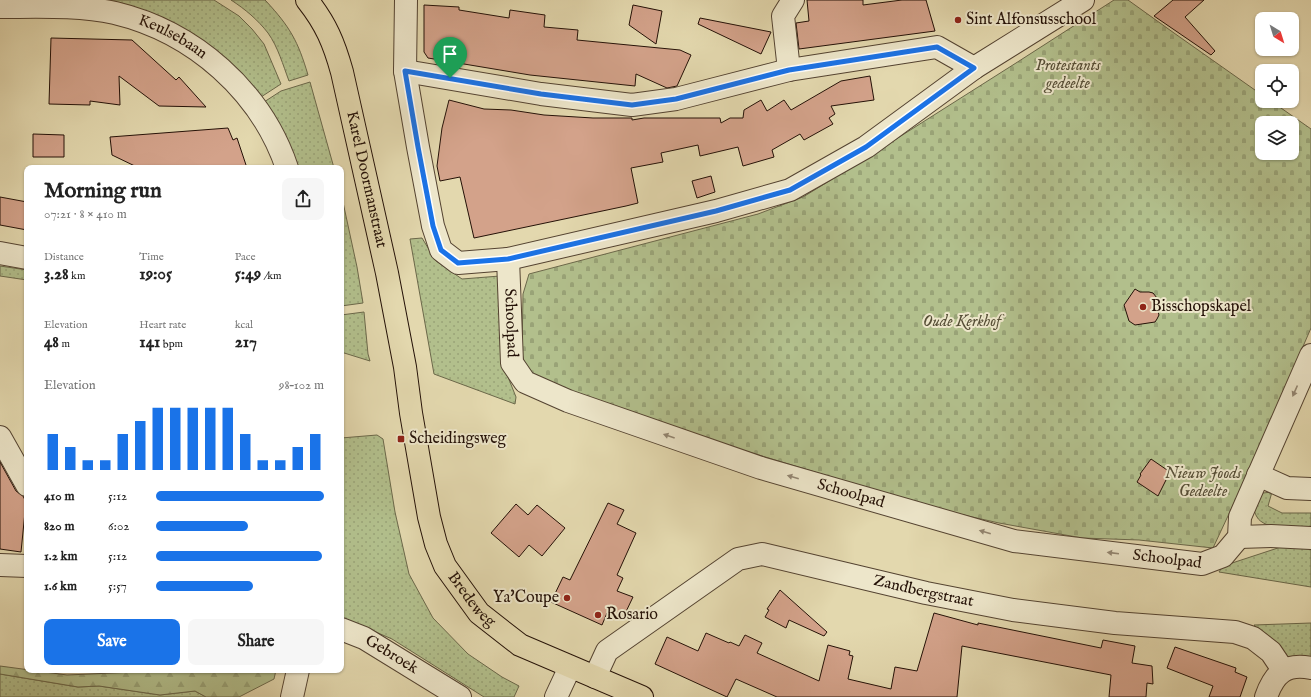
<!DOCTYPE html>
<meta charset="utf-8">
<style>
body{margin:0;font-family:"IM FELL English",serif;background:#f6f6f6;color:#222;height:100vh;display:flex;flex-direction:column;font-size:15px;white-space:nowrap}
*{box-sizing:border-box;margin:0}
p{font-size:13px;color:#767676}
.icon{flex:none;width:22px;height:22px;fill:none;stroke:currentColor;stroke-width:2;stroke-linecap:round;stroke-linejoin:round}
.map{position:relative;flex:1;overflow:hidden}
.side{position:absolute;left:24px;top:165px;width:320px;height:508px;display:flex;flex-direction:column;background:#fff;border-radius:8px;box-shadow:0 1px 3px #0004}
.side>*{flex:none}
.needle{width:26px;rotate:142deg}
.fabs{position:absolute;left:1255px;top:12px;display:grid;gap:8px}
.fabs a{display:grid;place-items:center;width:44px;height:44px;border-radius:8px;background:#fff;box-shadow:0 1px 3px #0004;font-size:20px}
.pin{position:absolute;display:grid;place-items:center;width:34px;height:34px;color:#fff;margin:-41px -17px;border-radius:50% 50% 50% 0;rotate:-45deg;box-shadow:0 0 4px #0007}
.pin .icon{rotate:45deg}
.round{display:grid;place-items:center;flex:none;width:42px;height:42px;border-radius:8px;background:#f6f6f6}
.overview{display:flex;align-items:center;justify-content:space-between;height:68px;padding:0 20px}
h1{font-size:22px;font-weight:700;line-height:30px}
.metrics{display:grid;grid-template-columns:repeat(3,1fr);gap:6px;height:68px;padding:4px 20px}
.metrics div{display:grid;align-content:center}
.metrics b{font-size:17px;font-weight:700}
.metrics small{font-size:11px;font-weight:400}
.metrics p{font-size:11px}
.chart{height:112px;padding:8px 20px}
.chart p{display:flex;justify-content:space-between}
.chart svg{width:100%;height:72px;margin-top:4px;stroke:#1a73e8;stroke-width:6}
.cta{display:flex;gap:8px;margin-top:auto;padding:8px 20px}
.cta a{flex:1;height:46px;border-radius:8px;background:#1a73e8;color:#fff;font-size:16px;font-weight:700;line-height:46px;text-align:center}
.cta a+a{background:#f6f6f6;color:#222}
ul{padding:0 20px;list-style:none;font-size:13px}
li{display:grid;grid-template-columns:64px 48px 1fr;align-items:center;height:30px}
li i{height:10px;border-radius:5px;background:#1a73e8}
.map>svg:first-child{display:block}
.grass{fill:url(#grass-dots);stroke:#6b684a}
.forest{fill:url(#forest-firs);stroke:#6b684a}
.cemetery{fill:url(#cemetery-stones);stroke:#6b684a;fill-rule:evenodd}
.building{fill:#d3a28a;stroke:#241107}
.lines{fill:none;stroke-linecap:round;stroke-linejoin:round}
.minor-casing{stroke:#544331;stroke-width:24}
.major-casing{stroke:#241107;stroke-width:24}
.minor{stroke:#ede6ca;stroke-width:22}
.major{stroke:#e3d8ae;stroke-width:22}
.oneway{fill:#938672}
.route-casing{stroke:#fff;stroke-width:8}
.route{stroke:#1a73e8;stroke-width:5}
.poi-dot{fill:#8f2418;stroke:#ede6ca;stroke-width:1.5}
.labels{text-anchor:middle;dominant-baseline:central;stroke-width:4;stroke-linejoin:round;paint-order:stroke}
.poi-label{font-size:16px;fill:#241107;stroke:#ede6ca;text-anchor:start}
.street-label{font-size:16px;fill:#241107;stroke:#ede6ca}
.park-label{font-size:16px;font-style:italic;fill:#564e36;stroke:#ede6ca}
</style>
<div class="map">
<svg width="1311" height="697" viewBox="0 0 1311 697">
<defs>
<pattern id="grass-dots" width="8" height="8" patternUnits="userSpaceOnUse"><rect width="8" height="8" fill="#b2bf8c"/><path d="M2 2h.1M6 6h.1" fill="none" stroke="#99a377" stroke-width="1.8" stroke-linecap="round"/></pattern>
<pattern id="forest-firs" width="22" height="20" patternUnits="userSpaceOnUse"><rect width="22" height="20" fill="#b2bf8c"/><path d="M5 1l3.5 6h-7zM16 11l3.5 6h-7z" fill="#99a377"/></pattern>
<pattern id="cemetery-stones" width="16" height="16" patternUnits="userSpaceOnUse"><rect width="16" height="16" fill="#b2bf8c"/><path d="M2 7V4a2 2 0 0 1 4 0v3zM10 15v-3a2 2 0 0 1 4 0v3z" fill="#99a377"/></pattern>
</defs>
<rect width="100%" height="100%" fill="#e3d8ae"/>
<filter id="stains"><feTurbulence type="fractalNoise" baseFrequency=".005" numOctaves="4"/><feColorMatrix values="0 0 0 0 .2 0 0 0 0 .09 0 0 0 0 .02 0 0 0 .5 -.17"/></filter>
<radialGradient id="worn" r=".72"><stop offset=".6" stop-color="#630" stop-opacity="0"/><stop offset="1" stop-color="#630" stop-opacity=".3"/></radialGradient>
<g class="grass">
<path d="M 100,0 L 214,0 L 239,16 L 252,29 L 264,44 L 281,84 L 261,97 C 225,52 188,25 133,7 C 123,4 111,2 100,0 Z"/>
<path d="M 231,0 L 265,0 L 266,1 C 290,27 298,41 308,75 L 289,81 C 283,65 278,47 268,33 C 258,20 245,9 231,0 Z"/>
<polygon points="310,82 334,168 298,168 291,149 264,102 281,91"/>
<polygon points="341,193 357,267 363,303 341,306"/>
<polygon points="422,238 436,261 462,279 500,276 502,362 516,397 515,404 434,374 410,239"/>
<polygon points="0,266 27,270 27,280 0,276"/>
<polygon points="364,312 368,354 370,361 341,352 341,315"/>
<polygon points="377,435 383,439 395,512 409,574 433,618 468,654 502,677 519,686 514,697 484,697 392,639 341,617 341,438"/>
<path d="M 1272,492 L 1268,506 L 1282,513 L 1311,513 L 1311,533 C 1298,531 1263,529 1257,517 C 1253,511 1254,505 1255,498 L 1263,493 Z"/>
<polygon points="1290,544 1311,547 1311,587 1219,572 1223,566"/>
<polygon points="1311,623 1311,660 1287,657 1254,625"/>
<polygon points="0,674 78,687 99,686 160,695 195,691 206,697 0,697"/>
</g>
<polygon class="forest" points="0,666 67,675 135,672 276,670 274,679 239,697 206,697 195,691 160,695 99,686 78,687 0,674"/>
<path class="cemetery" d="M 1114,0 L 1128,0 L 1174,33 L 1262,95 L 1262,101 L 1271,101 L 1311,129 L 1311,328 L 1249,471 L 1213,548 L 1139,540 L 1082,538 L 999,523 L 937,509 L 620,413 L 527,372 L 522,354 L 523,294 L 529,274 L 758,214 L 803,197 L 852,167 L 1016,63 ZM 1262,123 L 1292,123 L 1292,153 L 1262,153 Z"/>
<g class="building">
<polygon points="807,0 863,0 863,5 902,0 926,0 935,31 799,49 796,23 809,21"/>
<polygon points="1173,0 1204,0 1185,17 1215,51 1211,55 1154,16"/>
<polygon points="424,5 459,7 459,10 509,18 510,10 545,15 544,27 578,30 577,40 680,50 691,55 677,86 667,88 636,74 635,86 530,75 428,58 424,52"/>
<polygon points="633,5 662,11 656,44 629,25"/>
<polygon points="700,18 771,32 761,54 698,24"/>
<polygon points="51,38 132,40 176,80 179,77 206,107 159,106 119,76 120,105 90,101 90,105 49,104"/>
<polygon points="870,76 874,100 831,106 835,114 829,118 833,124 804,140 800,134 772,150 774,157 743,166 738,147 700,156 698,145 661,153 663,162 631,168 638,203 626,206 474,238 460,177 440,181 437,166 442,128 449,100 484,109 511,110 544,115 593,118 632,118 632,120 644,118 720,118 721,123 730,118 743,118 744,110 761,100 767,111 784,100 791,110 841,81"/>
<polygon points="228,128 233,140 237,138 247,168 139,168 112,155 110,137"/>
<polygon points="33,134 64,135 64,157 33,157"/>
<polygon points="711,176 715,192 697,198 692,181"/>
<polygon points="0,197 27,202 27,230 0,225"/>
<polygon points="1135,289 1140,292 1149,292 1153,293 1157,298 1157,308 1159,315 1157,319 1155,322 1135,325 1129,321 1124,305"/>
<polygon points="1151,459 1170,472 1158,496 1137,482 1141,475 1140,474"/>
<polygon points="0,462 16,491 23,496 26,502 21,552 0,549"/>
<polygon points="608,503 624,510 617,524 636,533 617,575 623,578 617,591 633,597 622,620 607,613 602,625 551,602 563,577 570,580"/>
<polygon points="516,504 528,515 537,505 565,528 542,556 529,545 519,557 491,533"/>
<polygon points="780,590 827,632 824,636 789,620 786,628 765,617 769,610 767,609"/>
<polygon points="934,613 978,625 978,623 1101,648 1103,640 1135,646 1132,663 1152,666 1153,684 1147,683 1146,697 1109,697 1111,675 962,646 957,697 777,697 736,679 727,697 655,664 667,637 698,651 706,633 729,643 730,642 739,646 745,635 762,643 757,653 819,681 828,645 850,651 849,655 853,656 848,679 891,689 895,667 917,671"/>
<polygon points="1175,647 1236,668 1235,672 1247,677 1240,697 1209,697 1213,686 1167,668"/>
</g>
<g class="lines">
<defs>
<g id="minor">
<polyline points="406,0 405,71 418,147 433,226 441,250 458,263 508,259 716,211 790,190 866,147 974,68 1083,0"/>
<path id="s1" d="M 0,7 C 38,7 78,5 115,13 C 194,32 261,91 287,168"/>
<polyline points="789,70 783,16 793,0"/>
<polyline points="405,71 541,94 632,105 676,99 789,70 937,47 974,68"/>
<polyline points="0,253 27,258"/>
<path id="s2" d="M 508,259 L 512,363 L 525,382 L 568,401 L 761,468 L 1014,541 L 1202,564 L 1223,556 L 1239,537 L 1240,517 L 1311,355"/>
<polyline points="0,437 27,485"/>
<polyline points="1258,475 1287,488 1311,489"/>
<polyline points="1239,537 1271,536 1311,538"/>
<polyline points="0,565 27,566"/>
<path id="s3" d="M 341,629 L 364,638 L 460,697"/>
<path id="s4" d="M 595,677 L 607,651 L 738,559 L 762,554 L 926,593 L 1013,610 L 1115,623 L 1235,632 L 1253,638 L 1271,652 L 1283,670"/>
<polyline points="292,697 298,670"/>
<polyline points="556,697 570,667"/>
<path d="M 1266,697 C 1274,674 1285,663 1311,668"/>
</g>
<g id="major">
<path id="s5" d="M 307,0 C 326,24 334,43 342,72 L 387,273 L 405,367 L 411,413 L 429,517 L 436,544 L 445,566 L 479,613 L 520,645 L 642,697"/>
</g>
</defs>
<use href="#minor" class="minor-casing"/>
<use href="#major" class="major-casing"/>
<use href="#minor" class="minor"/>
<use href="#major" class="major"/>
</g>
<defs><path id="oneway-solid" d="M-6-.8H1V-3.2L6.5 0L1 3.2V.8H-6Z"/></defs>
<g class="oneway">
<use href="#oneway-solid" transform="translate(1295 391) rotate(114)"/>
<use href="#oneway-solid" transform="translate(669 436) rotate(-161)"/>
<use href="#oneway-solid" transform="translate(793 477) rotate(-164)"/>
<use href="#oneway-solid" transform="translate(985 532) rotate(-164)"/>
<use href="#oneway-solid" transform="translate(1113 553) rotate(-173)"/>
</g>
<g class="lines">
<defs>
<polygon id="route" points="937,47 974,68 866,147 790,190 716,211 508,259 458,263 441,250 433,226 418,147 405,71 541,94 632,105 676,99 789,70"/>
</defs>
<use href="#route" class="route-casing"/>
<use href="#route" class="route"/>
</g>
<g class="poi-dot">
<circle cx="958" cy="20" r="4"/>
<circle cx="1143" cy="307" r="4"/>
<rect x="397" y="435" width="8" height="8" rx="2"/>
<circle cx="567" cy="598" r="4"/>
<circle cx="598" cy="615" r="4"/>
</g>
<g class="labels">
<g class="poi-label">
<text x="966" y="20">Sint Alfonsusschool</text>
<text x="1151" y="307">Bisschopskapel</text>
<text x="409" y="439">Scheidingsweg</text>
<text x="559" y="598" text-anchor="end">Ya'Coupe</text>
<text x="606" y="615">Rosario</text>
</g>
<g class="street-label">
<text stroke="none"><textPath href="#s1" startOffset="178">Keulsebaan</textPath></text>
<text stroke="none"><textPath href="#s5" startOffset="191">Karel Doormanstraat</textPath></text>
<text stroke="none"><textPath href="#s2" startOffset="64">Schoolpad</textPath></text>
<text stroke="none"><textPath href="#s2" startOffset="472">Schoolpad</textPath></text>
<text stroke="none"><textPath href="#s2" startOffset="796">Schoolpad</textPath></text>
<text stroke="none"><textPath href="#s4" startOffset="379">Zandbergstraat</textPath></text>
<text stroke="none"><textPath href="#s5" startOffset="629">Bredeweg</textPath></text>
<text stroke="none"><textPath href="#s3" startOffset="57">Gebroek</textPath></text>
</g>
<g class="park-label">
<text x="1068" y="66">Protestants<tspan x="1068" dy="18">gedeelte</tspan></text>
<text x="962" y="322">Oude Kerkhof</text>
<text x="1203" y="474">Nieuw Joods<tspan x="1203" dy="18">Gedeelte</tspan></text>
</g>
</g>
<rect width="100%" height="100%" filter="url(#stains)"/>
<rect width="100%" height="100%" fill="url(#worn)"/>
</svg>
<div class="fabs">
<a><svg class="needle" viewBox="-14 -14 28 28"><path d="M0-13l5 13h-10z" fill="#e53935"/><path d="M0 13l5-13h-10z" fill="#767676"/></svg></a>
<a><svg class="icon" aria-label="locate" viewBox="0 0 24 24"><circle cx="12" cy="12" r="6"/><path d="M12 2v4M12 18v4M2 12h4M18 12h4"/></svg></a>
<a><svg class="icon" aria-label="layers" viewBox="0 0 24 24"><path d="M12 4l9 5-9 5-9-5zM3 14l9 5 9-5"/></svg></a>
</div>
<div class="pin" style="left:450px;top:78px;background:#1e9e55"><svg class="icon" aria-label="arrive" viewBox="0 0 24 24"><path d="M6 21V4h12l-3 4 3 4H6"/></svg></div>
<section class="side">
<div class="overview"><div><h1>Morning run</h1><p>07:21 · 8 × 410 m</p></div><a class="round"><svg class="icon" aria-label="share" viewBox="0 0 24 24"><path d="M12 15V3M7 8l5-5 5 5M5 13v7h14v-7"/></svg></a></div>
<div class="metrics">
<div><p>Distance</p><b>3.28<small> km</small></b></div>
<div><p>Time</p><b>19:05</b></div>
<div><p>Pace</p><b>5:49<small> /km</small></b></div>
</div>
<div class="metrics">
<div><p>Elevation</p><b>48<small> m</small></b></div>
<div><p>Heart rate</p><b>141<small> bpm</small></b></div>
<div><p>kcal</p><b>217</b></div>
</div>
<div class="chart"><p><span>Elevation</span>98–102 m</p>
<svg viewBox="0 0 160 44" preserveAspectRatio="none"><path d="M5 44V22M15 44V30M25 44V38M35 44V38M45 44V22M55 44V14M65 44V6M75 44V6M85 44V6M95 44V6M105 44V6M115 44V22M125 44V38M135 44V38M145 44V30M155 44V22"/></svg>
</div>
<ul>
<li><b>410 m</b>5:12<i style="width:100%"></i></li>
<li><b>820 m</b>6:02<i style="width:55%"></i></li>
<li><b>1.2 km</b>5:12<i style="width:99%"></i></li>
<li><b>1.6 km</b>5:57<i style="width:58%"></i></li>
</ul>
<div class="cta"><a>Save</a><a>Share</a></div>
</section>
</div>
